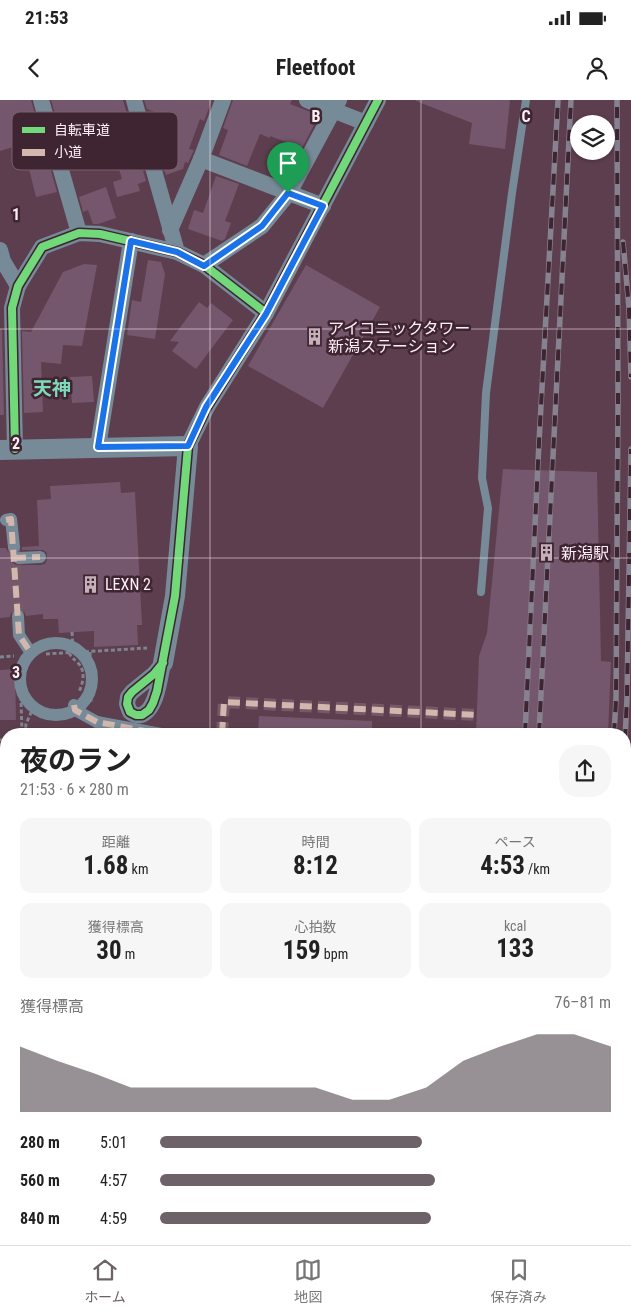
<!DOCTYPE html>
<html lang="ja">
<meta charset="utf-8">
<style>
body{margin:0;font-family:"Roboto Condensed","Noto Sans JP",sans-serif;background:#f6f6f6;color:#222;height:100vh;display:flex;flex-direction:column;font-size:19px;white-space:nowrap}
*{box-sizing:border-box;margin:0}
p{font-size:16px;color:#767676}
.icon{flex:none;width:28px;height:28px;fill:none;stroke:currentColor;stroke-width:2;stroke-linecap:round;stroke-linejoin:round}
.map{position:relative;flex:1;overflow:hidden}
.side{position:absolute;left:0px;top:628px;width:631px;height:518px;display:flex;flex-direction:column;background:#fff;border-radius:20px 20px 0 0;box-shadow:0 1px 4px #0004}
.side>*{flex:none}
.fabs{position:absolute;left:570px;top:15px;display:grid;gap:10px}
.fabs a{display:grid;place-items:center;width:45px;height:45px;border-radius:50%;background:#fff;box-shadow:0 1px 4px #0004;font-size:25px}
.pin{position:absolute;display:grid;place-items:center;width:42px;height:42px;color:#fff;margin:-51px -21px;border-radius:50% 50% 50% 0;rotate:-45deg;box-shadow:0 0 5px #0007}
.pin .icon{rotate:45deg}
.round{display:grid;place-items:center;flex:none;width:52px;height:52px;border-radius:20px;background:#f6f6f6}
.overview{display:flex;align-items:center;justify-content:space-between;height:85px;padding:0 20px}
h1{font-size:28px;font-weight:700;line-height:38px}
.metrics{display:grid;grid-template-columns:repeat(3,1fr);gap:8px;height:85px;padding:5px 20px}
.metrics div{display:grid;align-content:center;border-radius:12px;background:#f6f6f6;text-align:center}
.metrics b{font-size:25px;font-weight:700}
.metrics small{font-size:14px;font-weight:400}
.metrics p{font-size:14px}
.chart{height:140px;padding:10px 20px}
.chart p{display:flex;justify-content:space-between}
.chart svg{width:100%;height:90px;margin-top:5px;fill:#6c6267;opacity:.7}
ul{padding:0 20px;list-style:none;font-size:16px}
li{display:grid;grid-template-columns:80px 60px 1fr;align-items:center;height:38px}
li i{height:12px;border-radius:6px;background:#6c6267}
.status{display:flex;justify-content:space-between;align-items:center;height:35px;padding:0 25px;background:#fff;direction:ltr}
.status svg{height:14px;fill:currentColor}
header{display:flex;justify-content:space-between;align-items:center;height:65px;padding:0 20px;background:#fff;font-size:22px;font-weight:700}
.menu{display:flex;justify-content:space-around;align-items:center;height:70px;border-top:1px solid #e0e0e0;background:#fff;font-size:14px;color:#767676}
.menu a{display:grid;justify-items:center;gap:2px}
.menu .selected{color:#6c6267}
.map>svg:first-child{display:block}
.building{fill:#75576d}
.lines{fill:none;stroke-linecap:round;stroke-linejoin:round}
.pedestrian-tunnel{stroke:#755967;stroke-width:12;stroke-dasharray:12 6;stroke-linecap:butt}
.path{stroke:#7f848f;stroke-width:3;stroke-dasharray:4 2.5;stroke-linecap:butt}
.service{stroke:#768a98;stroke-width:8}
.pedestrian{stroke:#768a98;stroke-width:12}
.minor{stroke:#768a98;stroke-width:16}
.tertiary{stroke:#768a98;stroke-width:20}
.rail-casing{stroke:#86828f;stroke-width:5.5}
.rail{stroke:#3f2431;stroke-width:4;stroke-dasharray:11;stroke-linecap:butt}
.pedestrian-bridge{stroke:#768a98;stroke-width:12}
.quiet{stroke:#d1b7ad;stroke-width:6;stroke-dasharray:12 6;stroke-linecap:butt}
.cycleway-casing{stroke:#3f2431;stroke-width:11}
.cycleway{stroke:#71d979;stroke-width:8}
.route-casing{stroke:#fff;stroke-width:10}
.route{stroke:#1a73e8;stroke-width:6}
.grid{fill:none;stroke:#feeff6;stroke-width:1;stroke-opacity:0.55}
.labels{text-anchor:middle;dominant-baseline:central;stroke-width:5;stroke-linejoin:round;paint-order:stroke}
.poi-label{font-size:16px;fill:#feeff6;stroke:#3f2431;text-anchor:start}
.quarter-label{font-size:19px;font-weight:bold;fill:#7dd9b9;stroke:#3f2431}
.key{fill:#3f2431;stroke:#78616c;stroke-width:1}
.key-label{font-size:14px;fill:#feeff6}
.grid-label{font-size:16px;text-anchor:middle;font-weight:bold;fill:#feeff6;stroke:#3f2431;stroke-width:5;stroke-linejoin:round;paint-order:stroke}
</style>
<div class="status"><b>21:53</b><svg viewBox="0 0 49 12"><path d="M0 12V9h3v3zM5 12V6h3v6zM10 12V3h3v9zM15 12V0h3v12zM26 1h20v11H26zM47 4h2v5h-2z"/></svg></div>
<header><svg class="icon" aria-label="back" viewBox="0 0 24 24"><path d="M15 5l-7 7 7 7"/></svg>Fleetfoot<svg class="icon" aria-label="person" viewBox="0 0 24 24"><circle cx="12" cy="8" r="4"/><path d="M4 21q1-7 8-7t8 7"/></svg></header>
<div class="map">
<svg width="631" height="1145" viewBox="0 0 631 1145">
<rect width="100%" height="100%" fill="#5d3e4e"/>
<g class="building">
<polygon points="0,0 31,0 57,92 36,97 24,49 17,51 16,46 0,51"/>
<polygon points="51,0 123,0 146,81 138,84 140,91 117,97 113,82 122,79 113,50 69,63"/>
<polygon points="144,0 212,0 204,21 200,19 189,49 194,50 188,63 185,62 183,69 166,75 164,70 173,44 155,38 163,15 147,9"/>
<polygon points="233,0 292,0 290,4 318,15 313,27 302,48 270,36 270,38 260,34 247,66 219,55 228,30 223,28"/>
<polygon points="416,0 510,0 505,49 469,44 472,23 416,1"/>
<polygon points="216,76 239,84 225,121 231,123 225,139 222,141 188,129 194,110 203,113"/>
<polygon points="106,87 116,118 98,124 93,124 88,110 83,112 79,97"/>
<polygon points="148,160 161,162 165,174 155,239 127,235 132,200 141,202"/>
<polygon points="84,164 97,165 82,246 63,245 61,264 41,262 43,312 24,313 22,231 31,232 63,172"/>
<polygon points="306,165 380,207 323,308 248,266"/>
<polygon points="199,202 207,208 211,203 233,220 196,269 172,251 179,242 170,241"/>
<polygon points="0,229 2,229 4,315 0,315"/>
<polygon points="92,276 94,302 72,303 70,277"/>
<polygon points="503,369 597,372 601,561 611,562 608,634 476,634 479,556 487,533"/>
<polygon points="120,382 121,393 135,392 142,525 137,525 138,545 94,547 94,531 59,533 58,519 43,519 43,514 26,516 24,511 18,508 13,510 11,513 10,517 0,518 0,448 6,448 8,452 12,455 12,462 16,465 40,465 45,464 47,460 47,453 43,450 22,450 22,447 39,446 37,400 51,399 50,386"/>
<polygon points="15,569 16,620 0,620 0,570"/>
<polygon points="259,616 372,621 372,634 258,634"/>
</g>
<g class="lines">
<g class="pedestrian-tunnel">
<polyline points="14,447 18,516"/>
<polyline points="222,634 224,602 477,615"/>
</g>
<g class="path">
<polyline points="72,532 73,548"/>
<polyline points="90,552 91,603"/>
<path d="M 69,553 C 72,558 74,559 78,563 C 86,571 83,583 79,592"/>
<polyline points="46,554 147,548"/>
<polyline points="0,557 14,556"/>
<polyline points="20,564 22,634"/>
<polyline points="25,634 26,624 33,608"/>
<polyline points="0,640 6,640"/>
<polyline points="44,1145 44,1139"/>
<polyline points="198,1145 198,1139"/>
<polyline points="223,1145 223,1139"/>
<polyline points="444,1145 444,1139"/>
</g>
<g class="service">
<polyline points="481,492 488,408 482,378 486,293 512,93 526,0"/>
<polyline points="625,1083 631,1083"/>
<polyline points="625,1107 631,1107"/>
<polyline points="64,1145 65,1139"/>
<polyline points="128,1145 129,1139"/>
<polyline points="162,1145 162,1139"/>
</g>
<g class="pedestrian">
<polyline points="6,420 11,419 14,447"/>
<polyline points="19,458 40,457"/>
<polyline points="18,516 19,535 31,553"/>
<polyline points="97,622 161,634"/>
</g>
<g class="minor">
<polyline points="41,0 79,133"/>
<polyline points="134,0 177,152"/>
<polyline points="307,0 366,23"/>
<polyline points="201,59 323,106"/>
<polyline points="170,130 201,59 223,0"/>
<polyline points="0,150 3,161 18,186"/>
<polyline points="204,165 262,126 289,93 339,0"/>
<polyline points="188,346 207,307 266,213 378,0"/>
<polyline points="98,347 131,141"/>
<polyline points="15,349 12,208 18,186 42,147 79,133 100,134 177,152 204,165 266,213"/>
<path d="M 163,563 C 160,577 157,610 141,615 C 137,616 133,614 130,612 L 127,604 L 128,597 L 132,592 L 154,574 Z"/>
</g>
<g class="tertiary">
<polyline points="0,350 188,346 175,496 163,563"/>
<polyline points="0,925 6,925"/>
<polyline points="0,965 6,966"/>
</g>
<defs>
<g id="rail">
<polyline points="623,142 629,208 631,277"/>
<polyline points="525,634 539,342 558,0"/>
<polyline points="539,634 571,0"/>
<polyline points="614,634 616,600 618,303 617,0"/>
<polyline points="625,640 627,598 631,349"/>
<polyline points="500,1145 500,1139"/>
<polyline points="514,1145 514,1139"/>
<polyline points="589,1145 589,1139"/>
<polyline points="600,1145 600,1139"/>
</g>
</defs>
<use href="#rail" class="rail-casing"/>
<use href="#rail" class="rail"/>
<g class="pedestrian-bridge">
<circle cx="56" cy="579" r="36"/>
<polyline points="74,605 75,610 97,622"/>
</g>
<g class="quiet">
<polyline points="6,420 11,419 19,535 31,553"/>
<polyline points="14,458 40,457"/>
<polyline points="74,605 75,610 97,622 161,634"/>
<polyline points="222,634 224,602 477,615"/>
</g>
<defs>
<g id="cycleway">
<polyline points="15,349 12,208 18,186 42,147 79,133 100,134 177,152 204,165 266,213"/>
<polyline points="163,563 154,574 132,592 128,597 127,604 130,612 136,615 142,615 149,610 153,603 157,591 175,496 188,346 207,307 266,213 378,0"/>
</g>
</defs>
<use href="#cycleway" class="cycleway-casing"/>
<use href="#cycleway" class="cycleway"/>
</g>
<g class="lines">
<defs>
<polygon id="route" points="288,93 323,106 266,214 206,307 188,346 98,347 131,141 177,152 204,166 262,126"/>
</defs>
<use href="#route" class="route-casing"/>
<use href="#route" class="route"/>
</g>
<path class="grid" d="M 210,0 L 210,634M 421,0 L 421,634M 0,229 L 631,229M 0,458 L 631,458M 0,687 L 6,687M 625,687 L 631,687M 0,916 L 6,916M 625,916 L 631,916M 210,1139 L 210,1145M 421,1139 L 421,1145"/>
<defs>
<symbol id="building-bare" viewBox="-9 -9 18 18"><path d="M-4-6H4V6H1V3H-1V6H-4ZM-2.5-4.3h1.7v1.8h-1.7ZM.8-4.3h1.7v1.8H.8ZM-2.5-1h1.7V.8h-1.7ZM.8-1h1.7V.8H.8Z" fill="#c6b1bb" stroke="#3f2431" stroke-width="2.5" paint-order="stroke"/></symbol>
</defs>
<g fill-rule="evenodd">
<use href="#building-bare" x="302" y="224" width="25" height="25"/>
<use href="#building-bare" x="534" y="440" width="25" height="25"/>
<use href="#building-bare" x="78" y="472" width="25" height="25"/>
</g>
<g class="labels">
<g class="poi-label">
<text x="328" y="228">アイコニックタワー<tspan x="328" dy="18">新潟ステーション</tspan></text>
<text x="561" y="453">新潟駅</text>
<text x="105" y="484">LEXN 2</text>
</g>
<g class="quarter-label">
<text x="52" y="288">天神</text>
</g>
</g>
<rect x="12" y="12" width="166" height="58" rx="8" class="key"/>
<rect x="22" y="27" width="23" height="6" fill="#71d979"/>
<rect x="22" y="49" width="23" height="7" fill="#d1b7ad"/>
<g class="key-label">
<text x="54" y="35">自転車道</text>
<text x="54" y="57">小道</text>
</g>
<g class="grid-label">
<text x="316" y="22">B</text>
<text x="526" y="22">C</text>
<text x="16" y="120">1</text>
<text x="16" y="349">2</text>
<text x="16" y="578">3</text>
</g>
</svg>
<div class="fabs">
<a><svg class="icon" aria-label="layers" viewBox="0 0 24 24"><path d="M12 4l9 5-9 5-9-5zM3 14l9 5 9-5"/></svg></a>
</div>
<div class="pin" style="left:288px;top:93px;background:#1e9e55"><svg class="icon" aria-label="arrive" viewBox="0 0 24 24"><path d="M6 21V4h12l-3 4 3 4H6"/></svg></div>
<section class="side">
<div class="overview"><div><h1>夜のラン</h1><p>21:53 · 6 × 280 m</p></div><a class="round"><svg class="icon" aria-label="share" viewBox="0 0 24 24"><path d="M12 15V3M7 8l5-5 5 5M5 13v7h14v-7"/></svg></a></div>
<div class="metrics">
<div><p>距離</p><b>1.68<small> km</small></b></div>
<div><p>時間</p><b>8:12</b></div>
<div><p>ペース</p><b>4:53<small> /km</small></b></div>
</div>
<div class="metrics">
<div><p>獲得標高</p><b>30<small> m</small></b></div>
<div><p>心拍数</p><b>159<small> bpm</small></b></div>
<div><p>kcal</p><b>133</b></div>
</div>
<div class="chart"><p><span>獲得標高</span>76–81 m</p>
<svg viewBox="0 0 160 44" preserveAspectRatio="none"><path d="M0 44V12L10 19L20 25L30 32L40 32L50 32L60 32L70 32L80 32L90 38L100 38L110 32L120 19L130 12L140 6L150 6L160 12V44z"/></svg>
</div>
<ul>
<li><b>280 m</b>5:01<i style="width:58%"></i></li>
<li><b>560 m</b>4:57<i style="width:61%"></i></li>
<li><b>840 m</b>4:59<i style="width:60%"></i></li>
</ul>
</section>
</div>
<nav class="menu">
<a class="selected"><svg class="icon" aria-label="home" viewBox="0 0 24 24"><path d="M3 11l9-7 9 7M6 9v11h12V9"/></svg>ホーム</a>
<a><svg class="icon" aria-label="map" viewBox="0 0 24 24"><path d="M3 6l6-2 6 2 6-2v14l-6 2-6-2-6 2zM9 4v14M15 6v14"/></svg>地図</a>
<a><svg class="icon" aria-label="saved" viewBox="0 0 24 24"><path d="M7 4h10v16l-5-4-5 4z"/></svg>保存済み</a>
</nav>
